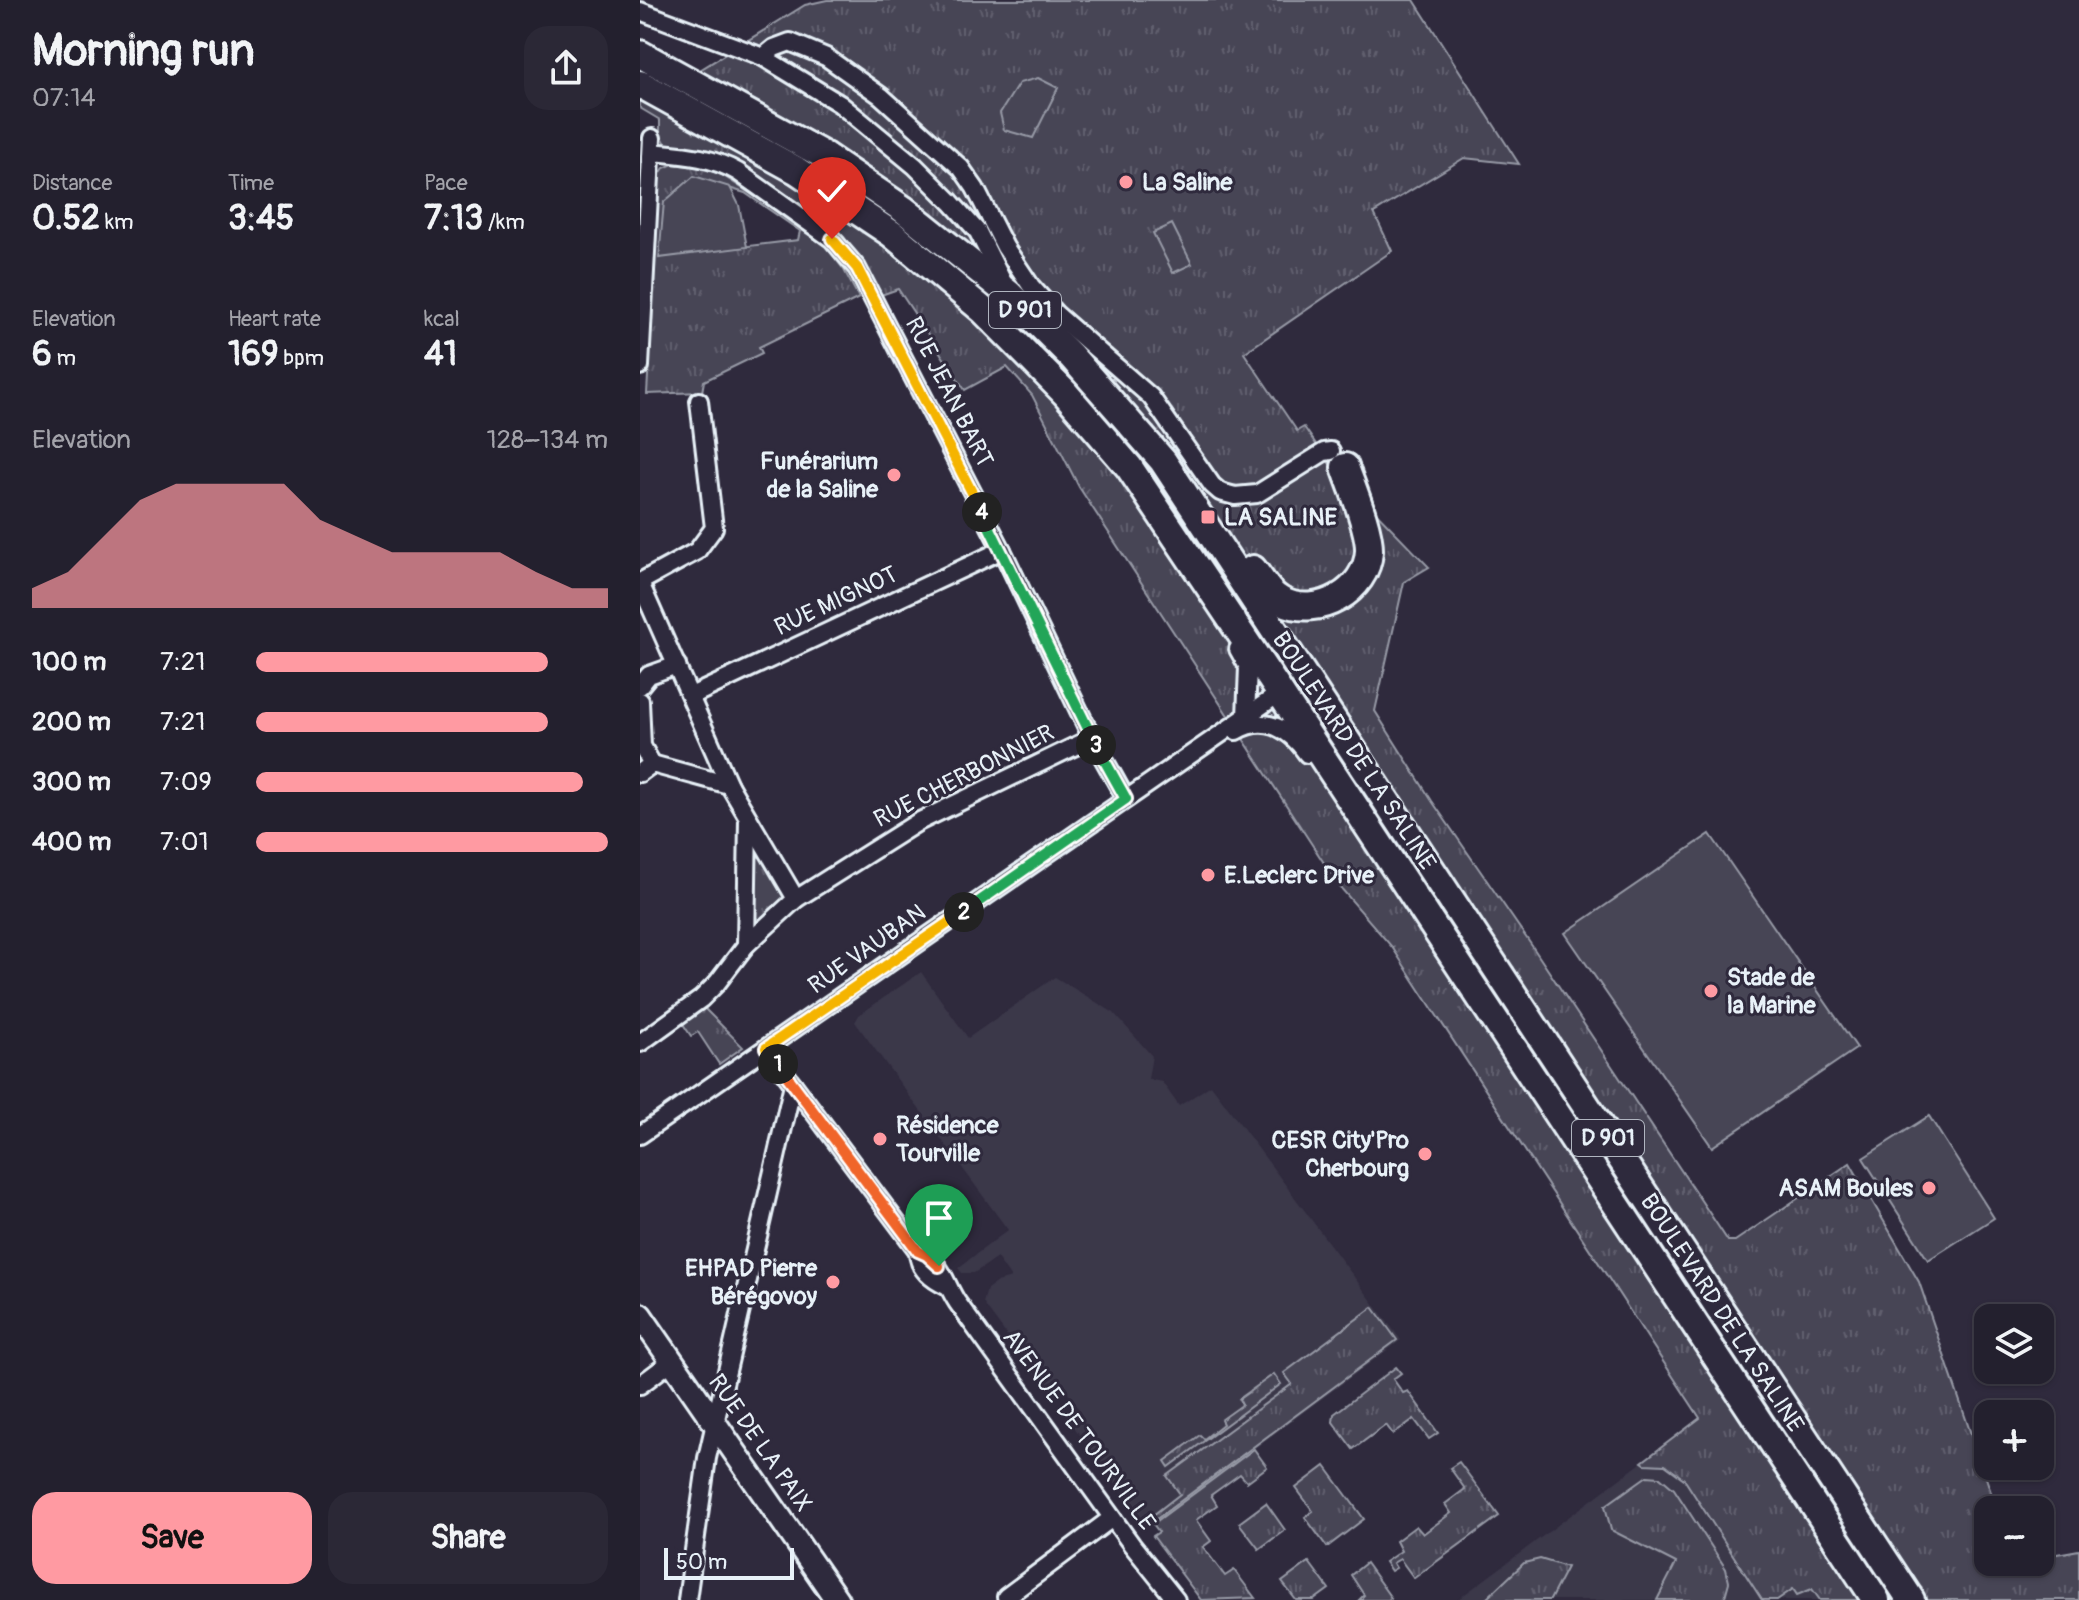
<!DOCTYPE html>
<meta charset="utf-8">
<style>
body{margin:0;font-family:Pangolin,sans-serif;background:#2b2836;color:#f1f3f6;height:100vh;display:flex;flex-direction:column;font-size:30px;white-space:nowrap}
*{box-sizing:border-box;margin:0}
p{font-size:26px;color:#a3a3aa}
.icon{flex:none;width:44px;height:44px;fill:none;stroke:currentColor;stroke-width:2;stroke-linecap:round;stroke-linejoin:round}
.map{position:relative;flex:1;overflow:hidden}
.panel{display:flex;flex-direction:column;background:#23202e;width:640px}
.panel>*{flex:none}
.tools{position:absolute;left:1334px;top:1304px;display:grid;gap:16px}
.tools a{display:grid;place-items:center;width:80px;height:80px;border-radius:16px;background:#23202e;box-shadow:0 2px 6px #0004,0 0 0 2px #403e4a;font-size:40px}
.scale{position:absolute;left:24px;bottom:20px;width:130px;box-sizing:border-box;padding-left:8px;border:4px solid #e8f1f8;border-top:0;font-size:22px;line-height:28px;white-space:nowrap;color:#e8f1f8;-webkit-text-stroke:6px #2f2a3d;paint-order:stroke}
.pin{position:absolute;display:grid;place-items:center;width:68px;height:68px;color:#fff;margin:-82px -34px;border-radius:50% 50% 50% 0;rotate:-45deg;box-shadow:0 0 8px #0007}
.pin .icon{rotate:45deg}
.km{position:absolute;width:40px;height:40px;margin:-20px;border-radius:50%;background:#222;color:#fff;font-size:22px;line-height:40px;text-align:center}
.round{display:grid;place-items:center;flex:none;width:84px;height:84px;border-radius:24px;background:#2b2836}
.summary{display:flex;align-items:center;justify-content:space-between;height:136px;padding:0 32px}
h1{font-size:44px;font-weight:800;line-height:60px}
.metrics{display:grid;grid-template-columns:repeat(3,1fr);gap:12px;height:136px;padding:8px 32px}
.metrics div{display:grid;align-content:center}
.metrics b{font-size:34px;font-weight:800}
.metrics small{font-size:22px;font-weight:400}
.metrics p{font-size:22px}
.chart{height:224px;padding:16px 32px}
.chart p{display:flex;justify-content:space-between}
.chart svg{width:100%;height:144px;margin-top:8px;fill:#ff9aa2;opacity:.7}
.action{display:flex;gap:16px;margin-top:auto;padding:16px 32px}
.action a{flex:1;height:92px;border-radius:24px;background:#ff9aa2;color:#111;font-size:32px;font-weight:800;line-height:92px;text-align:center}
.action a+a{background:#2b2836;color:#f1f3f6}
ul{padding:0 32px;list-style:none;font-size:26px}
li{display:grid;grid-template-columns:128px 96px 1fr;align-items:center;height:60px}
li i{height:20px;border-radius:10px;background:#ff9aa2}
main{display:flex;flex:1;min-height:0}
.map>svg:first-child{display:block}
.built{fill:#3b3749}
.grass{fill:url(#grass-tufts);stroke:#979aa6;stroke-width:2;fill-rule:evenodd}
.park{fill:#464455;stroke:#979aa6;stroke-width:2}
.lines{fill:none;stroke-linecap:round;stroke-linejoin:round}
.minor-casing{stroke:#e8f1f8;stroke-width:22}
.secondary-casing{stroke:#e8f1f8;stroke-width:28}
.primary-casing{stroke:#e8f1f8;stroke-width:32}
.minor{stroke:#2f2a3d;stroke-width:16}
.secondary{stroke:#2f2a3d;stroke-width:22}
.primary{stroke:#2f2a3d;stroke-width:26}
.split-1-casing{stroke:#fff;stroke-width:16}
.split-2-casing{stroke:#fff;stroke-width:16}
.split-3-casing{stroke:#fff;stroke-width:16}
.split-4-casing{stroke:#fff;stroke-width:16}
.split-5-casing{stroke:#fff;stroke-width:16}
.split-1{stroke:#f0652b;stroke-width:10}
.split-2{stroke:#f5b400;stroke-width:10}
.split-3{stroke:#22a559;stroke-width:10}
.split-4{stroke:#22a559;stroke-width:10}
.split-5{stroke:#f5b400;stroke-width:10}
.poi-dot{fill:#ff9aa2;stroke:#2f2a3d;stroke-width:3}
.labels{text-anchor:middle;dominant-baseline:central;stroke-width:6;stroke-linejoin:round;paint-order:stroke}
.shield{fill:#2f2a3d;stroke:#b0b5c0;stroke-width:2}
.shield-label{font-size:22px;font-weight:bold;fill:#e8f1f8}
.poi-label{font-size:24px;font-weight:bold;fill:#e8f1f8;stroke:#2f2a3d;text-anchor:start}
.street-label{font-size:24px;fill:#e8f1f8;stroke:#2f2a3d}
</style>
<main>
<section class="panel">
<div class="summary"><div><h1>Morning run</h1><p>07:14</p></div><a class="round"><svg class="icon" aria-label="share" viewBox="0 0 24 24"><path d="M12 15V3M7 8l5-5 5 5M5 13v7h14v-7"/></svg></a></div>
<div class="metrics">
<div><p>Distance</p><b>0.52<small> km</small></b></div>
<div><p>Time</p><b>3:45</b></div>
<div><p>Pace</p><b>7:13<small> /km</small></b></div>
</div>
<div class="metrics">
<div><p>Elevation</p><b>6<small> m</small></b></div>
<div><p>Heart rate</p><b>169<small> bpm</small></b></div>
<div><p>kcal</p><b>41</b></div>
</div>
<div class="chart"><p><span>Elevation</span>128–134 m</p>
<svg viewBox="0 0 160 44" preserveAspectRatio="none"><path d="M0 44V38L10 33L20 22L30 11L40 6L50 6L60 6L70 6L80 17L90 22L100 27L110 27L120 27L130 27L140 33L150 38L160 38V44z"/></svg>
</div>
<ul>
<li><b>100 m</b>7:21<i style="width:83%"></i></li>
<li><b>200 m</b>7:21<i style="width:83%"></i></li>
<li><b>300 m</b>7:09<i style="width:93%"></i></li>
<li><b>400 m</b>7:01<i style="width:100%"></i></li>
</ul>
<div class="action"><a>Save</a><a>Share</a></div>
</section>
<div class="map">
<svg width="1439" height="1600" viewBox="0 0 1439 1600">
<defs>
<pattern id="grass-tufts" width="24" height="20" patternUnits="userSpaceOnUse" patternTransform="scale(2)"><rect width="24" height="20" fill="#464455"/><path d="M3 7l-1-3M5 7V3M7 7l1-3M15 17l-1-3M17 17v-4M19 17l1-3" fill="none" stroke="#615f6e"/></pattern>
</defs>
<rect width="100%" height="100%" fill="#2f2a3d"/>
<filter id="ink" filterUnits="userSpaceOnUse"><feTurbulence type="fractalNoise" baseFrequency=".0125" numOctaves="2"/><feDisplacementMap in="SourceGraphic" scale="16" xChannelSelector="R" yChannelSelector="G"/><feConvolveMatrix kernelMatrix="1 2 1 2 8 2 1 2 1" color-interpolation-filters="sRGB"/></filter>
<g filter="url(#ink)">
<g class="built">
<polygon points="281,972 328,1038 415,977 474,1013 512,1056 508,1079 522,1082 539,1106 571,1085 761,1340 507,1528 429,1420 440,1411 423,1386 417,1379 409,1385 405,1379 399,1379 343,1303 347,1289 357,1282 371,1278 357,1258 334,1273 322,1273 318,1268 368,1230 215,1022 219,1015"/>
<polygon points="1060,1418 1180,1600 817,1600 997,1466"/>
</g>
<g class="grass">
<polygon points="187,0 774,0 879,164 824,158 734,213 752,251 604,353 657,431 664,427 692,467 789,567 764,582 735,711 792,801 892,946 1088,1241 1095,1241 1210,1163 1279,1282 1357,1510 1348,1510 1348,1562 1400,1562 1400,1557 1439,1550 1439,1600 1180,1600 1172,1589 1157,1595 1153,1589 1137,1600 1122,1600 1044,1479 1025,1465 1005,1464 1002,1462 1060,1418 752,947 699,886 439,487 392,395 367,367 325,390 258,289 241,295 204,237 190,224 86,156 63,149 26,144 20,133 20,120 0,108 0,64 37,84 165,5"/>
<path d="M 33,164 L 64,168 L 82,175 L 182,241 L 204,270 L 219,298 L 119,347 L 122,353 L 64,381 L 62,392 L 7,394 L 19,175 L 24,168 ZM 53,177 L 105,193 L 160,231 L 158,240 L 20,257 Z"/>
<polygon points="117,857 124,857 144,892 143,900 122,920 112,917 113,862"/>
<polygon points="64,1008 103,1047 79,1064 58,1032 51,1036 43,1024"/>
<polygon points="733,1307 757,1340 511,1523 508,1519 540,1494 527,1476 652,1384 644,1373"/>
<polygon points="756,1367 761,1373 753,1379 763,1393 768,1391 798,1433 789,1439 774,1419 753,1434 746,1425 713,1449 693,1422 694,1414"/>
<polygon points="634,1374 641,1384 529,1467 525,1461 560,1435 564,1439 583,1424 581,1420 602,1405 599,1399"/>
<polygon points="614,1449 627,1467 607,1482 600,1474 571,1495 577,1505 556,1520 571,1541 563,1547 585,1576 594,1570 615,1598 561,1600 513,1536 519,1532 513,1524"/>
<polygon points="819,1462 859,1516 774,1578 760,1559 753,1563 756,1568 751,1571 745,1562 761,1551 756,1541 776,1526 783,1534 811,1513 805,1504 825,1489 810,1468"/>
<polygon points="685,1466 724,1519 687,1547 665,1517 673,1511 656,1488"/>
<polygon points="1007,1476 1020,1477 1034,1489 1086,1569 1089,1582 1084,1600 1017,1600 1036,1563 971,1530 965,1506"/>
<polygon points="626,1503 645,1530 619,1549 599,1523"/>
<polygon points="900,1559 927,1567 910,1600 845,1600 884,1563"/>
<polygon points="669,1562 689,1589 674,1600 656,1600 642,1582"/>
<polygon points="726,1563 751,1598 748,1600 719,1600 724,1595 711,1575"/>
</g>
<g class="park">
<polygon points="398,78 418,88 393,138 364,130 360,113 379,83"/>
<polygon points="54,176 90,187 99,205 107,247 19,258 24,202"/>
<polygon points="532,224 552,264 533,273 513,233"/>
<polygon points="1070,834 1217,1048 1072,1147 925,933"/>
<polygon points="1289,1116 1354,1218 1288,1260 1223,1158"/>
</g>
<g class="lines">
<defs>
<g id="minor">
<polyline points="0,11 123,57 200,104 275,166 311,202 338,232 363,282"/>
<polyline points="123,57 134,48 150,42 186,57 241,96 321,168 335,188 365,247 391,286 416,314 511,397 572,485 580,492 595,496 617,494 684,452 691,451"/>
<path d="M 12,152 C 43,155 70,156 98,172 L 192,239 L 217,268 L 362,550 L 452,738 L 486,799"/>
<polyline points="0,366 12,138"/>
<polyline points="0,582 57,551 74,528 59,401"/>
<polyline points="0,583 89,785 156,899"/>
<polyline points="598,649 608,667 606,717"/>
<polyline points="0,686 9,675 37,665"/>
<polyline points="51,696 362,550"/>
<polyline points="0,701 2,746 12,764"/>
<path d="M 596,731 C 625,714 650,729 667,754"/>
<polyline points="0,773 12,764 89,785"/>
<polyline points="106,945 108,819"/>
<polyline points="0,1043 61,999 77,983 106,945 156,899 278,822 452,738"/>
<path d="M 126,1048 L 278,1251 C 278,1269 291,1279 306,1286"/>
<polyline points="0,1135 640,693"/>
<path d="M 278,1251 C 302,1261 304,1282 317,1302 L 492,1545 L 536,1600"/>
<polyline points="0,1385 32,1361"/>
<polyline points="366,1597 472,1518"/>
<polyline points="47,1600 67,1458 153,1084"/>
</g>
<polyline id="secondary" points="0,1315 197,1600"/>
<g id="primary">
<polyline points="0,54 185,156 263,209 369,294 431,356 523,461 1271,1600"/>
<polyline points="0,84 156,170 252,234 344,311 425,393 489,467 631,679 1236,1600"/>
<path d="M 613,569 C 622,581 629,594 642,601 C 678,619 727,591 729,551 C 730,530 712,487 705,467"/>
</g>
</defs>
<use href="#minor" class="minor-casing"/>
<use href="#secondary" class="secondary-casing"/>
<use href="#primary" class="primary-casing"/>
<use href="#minor" class="minor"/>
<use href="#secondary" class="secondary"/>
<use href="#primary" class="primary"/>
</g>
</g>
<g class="lines" filter="url(#ink)">
<defs>
<polyline id="split-1" points="138,1064 278,1251 287,1255 299,1266"/>
<polyline id="split-2" points="138,1064 126,1048 324,912"/>
<polyline id="split-3" points="324,912 486,799 456,745"/>
<polyline id="split-4" points="342,512 456,745"/>
<polyline id="split-5" points="192,239 217,268 342,512"/>
</defs>
<use href="#split-1" class="split-1-casing"/>
<use href="#split-2" class="split-2-casing"/>
<use href="#split-3" class="split-3-casing"/>
<use href="#split-4" class="split-4-casing"/>
<use href="#split-5" class="split-5-casing"/>
<use href="#split-1" class="split-1"/>
<use href="#split-2" class="split-2"/>
<use href="#split-3" class="split-3"/>
<use href="#split-4" class="split-4"/>
<use href="#split-5" class="split-5"/>
</g>
<g class="poi-dot">
<circle cx="486" cy="182" r="8"/>
<circle cx="254" cy="475" r="8"/>
<rect x="560" y="509" width="16" height="16" rx="4"/>
<circle cx="568" cy="875" r="8"/>
<circle cx="1071" cy="991" r="8"/>
<circle cx="240" cy="1139" r="8"/>
<circle cx="785" cy="1154" r="8"/>
<circle cx="1289" cy="1188" r="8"/>
<circle cx="193" cy="1282" r="8"/>
</g>
<g class="labels">
<g class="shield">
<rect x="349" y="292" width="72" height="36" rx="6"/>
<rect x="932" y="1120" width="72" height="36" rx="6"/>
</g>
<g class="shield-label">
<text x="385" y="310">D 901</text>
<text x="968" y="1138">D 901</text>
</g>
<g class="poi-label">
<text x="502" y="182">La Saline</text>
<text x="238" y="461" text-anchor="end">Funérarium<tspan x="238" dy="28">de la Saline</tspan></text>
<text x="584" y="517">LA SALINE</text>
<text x="584" y="875">E.Leclerc Drive</text>
<text x="1087" y="977">Stade de<tspan x="1087" dy="28">la Marine</tspan></text>
<text x="256" y="1125">Résidence<tspan x="256" dy="28">Tourville</tspan></text>
<text x="769" y="1140" text-anchor="end">CESR City'Pro<tspan x="769" dy="28">Cherbourg</tspan></text>
<text x="1273" y="1188" text-anchor="end">ASAM Boules</text>
<text x="177" y="1268" text-anchor="end">EHPAD Pierre<tspan x="177" dy="28">Bérégovoy</tspan></text>
</g>
<g class="street-label">
<text transform="translate(309 392) rotate(63)">RUE JEAN BART</text>
<text transform="translate(196 601) rotate(-25)">RUE MIGNOT</text>
<text transform="translate(714 751) rotate(57)">BOULEVARD DE LA SALINE</text>
<text transform="translate(324 776) rotate(-27)">RUE CHERBONNIER</text>
<text transform="translate(227 949) rotate(-35)">RUE VAUBAN</text>
<text transform="translate(1082 1313) rotate(57)">BOULEVARD DE LA SALINE</text>
<text transform="translate(439 1430) rotate(54)">AVENUE DE TOURVILLE</text>
<text transform="translate(120 1443) rotate(55)">RUE DE LA PAIX</text>
</g>
</g>
</svg>
<div class="tools">
<a><svg class="icon" aria-label="layers" viewBox="0 0 24 24"><path d="M12 4l9 5-9 5-9-5zM3 14l9 5 9-5"/></svg></a>
<a>+</a>
<a>−</a>
</div>
<div class="scale">50 m</div>
<div class="pin" style="left:299px;top:1266px;background:#1e9e55"><svg class="icon" aria-label="arrive" viewBox="0 0 24 24"><path d="M6 21V4h12l-3 4 3 4H6"/></svg></div>
<div class="pin" style="left:192px;top:239px;background:#d93025"><svg class="icon" aria-label="check" viewBox="0 0 24 24"><path d="M5 12l5 5 9-10"/></svg></div>
<b class="km" style="left:138px;top:1064px">1</b>
<b class="km" style="left:324px;top:912px">2</b>
<b class="km" style="left:456px;top:745px">3</b>
<b class="km" style="left:342px;top:512px">4</b>
</div>
</main>
